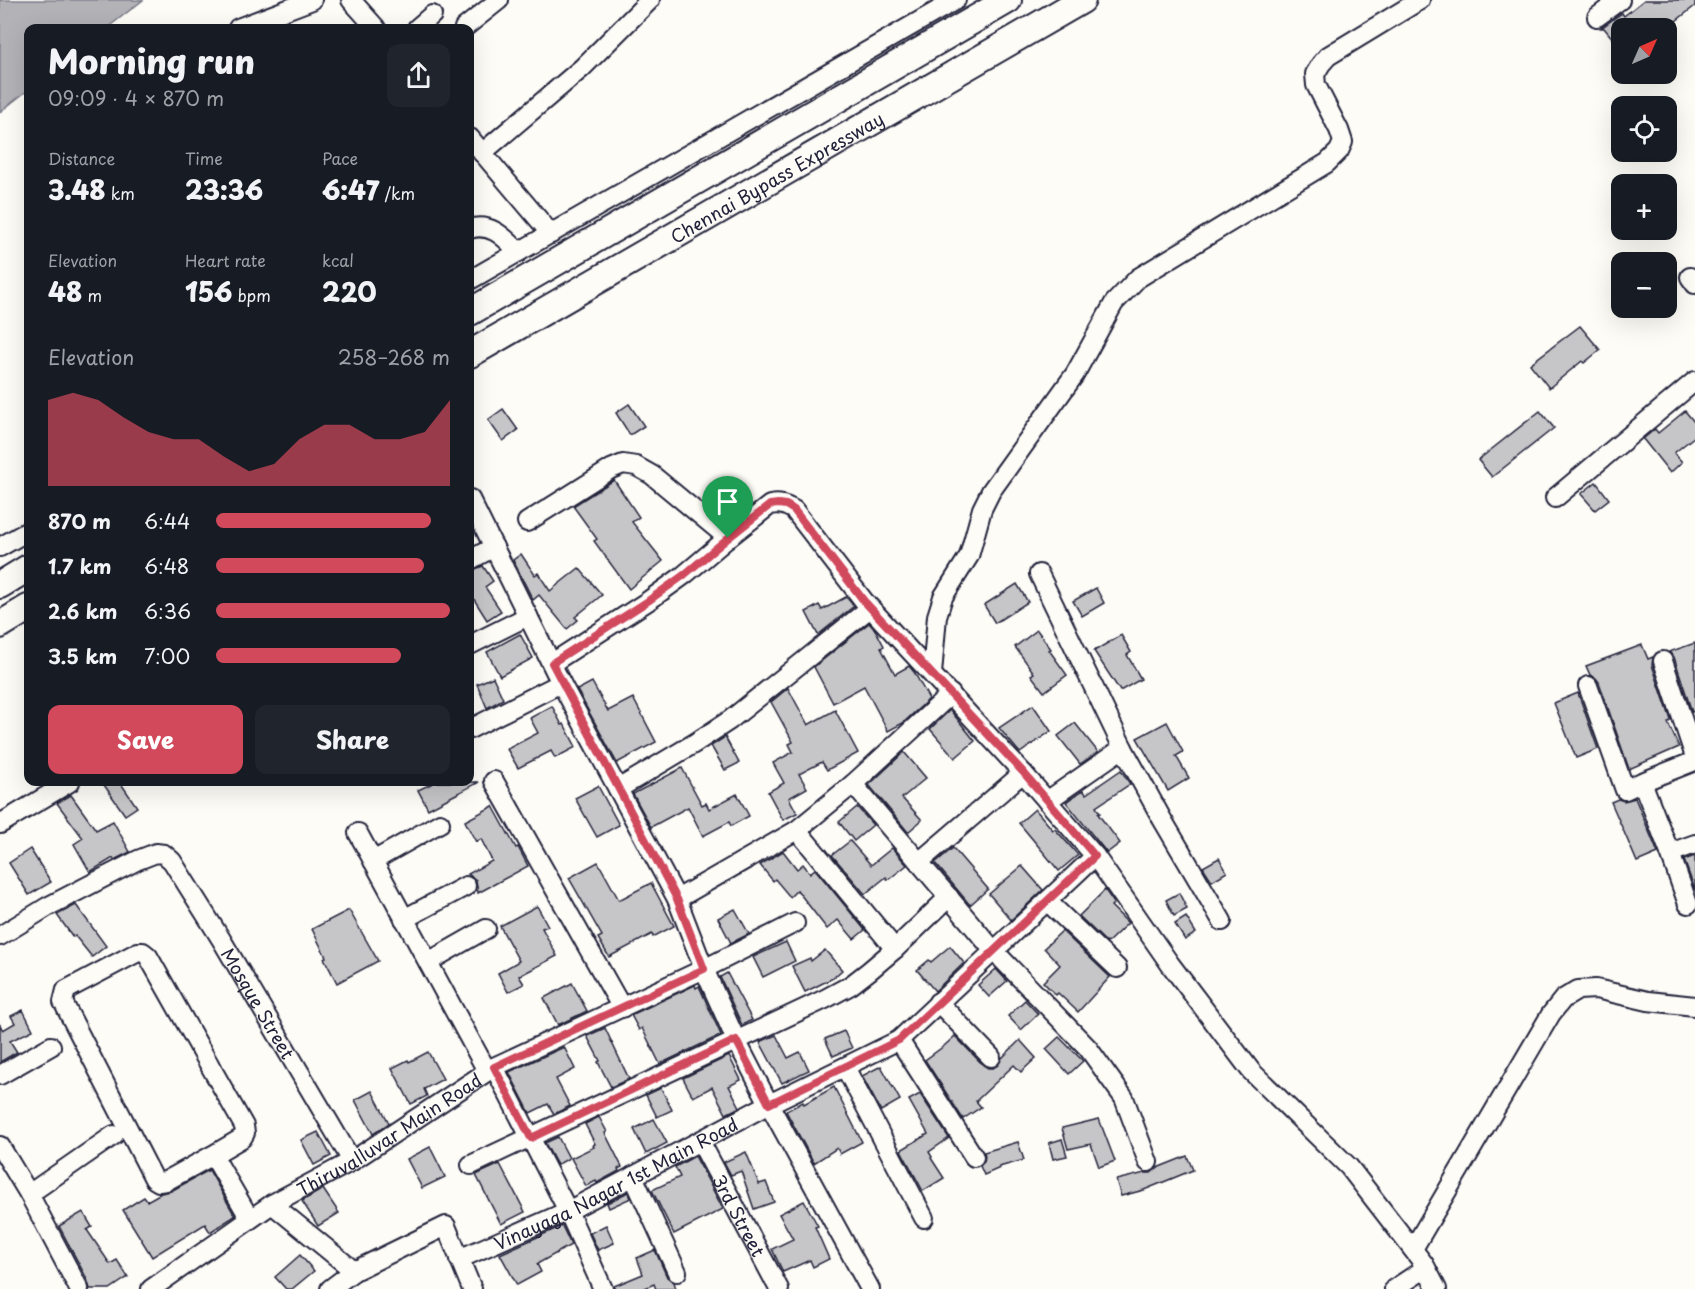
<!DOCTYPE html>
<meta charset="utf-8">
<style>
body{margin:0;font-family:"Playpen Sans",sans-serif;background:#20242c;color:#f1f3f6;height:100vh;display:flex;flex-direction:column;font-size:22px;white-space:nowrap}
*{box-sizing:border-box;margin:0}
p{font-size:20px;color:#9ea1a6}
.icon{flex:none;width:33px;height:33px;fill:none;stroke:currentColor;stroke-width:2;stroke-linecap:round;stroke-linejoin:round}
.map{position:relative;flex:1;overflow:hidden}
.side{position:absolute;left:24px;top:24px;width:450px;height:762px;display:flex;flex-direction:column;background:#171b24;border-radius:12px;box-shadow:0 6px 24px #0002}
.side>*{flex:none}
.needle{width:39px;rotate:45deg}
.tools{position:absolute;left:1611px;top:18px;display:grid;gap:12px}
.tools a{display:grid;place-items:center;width:66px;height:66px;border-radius:12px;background:#171b24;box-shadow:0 6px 24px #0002;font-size:30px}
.pin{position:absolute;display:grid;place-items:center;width:51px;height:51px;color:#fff;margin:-62px -26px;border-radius:50% 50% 50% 0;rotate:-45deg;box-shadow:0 0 6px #0007}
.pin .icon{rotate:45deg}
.round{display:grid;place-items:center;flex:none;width:63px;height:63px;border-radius:12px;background:#20242c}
.head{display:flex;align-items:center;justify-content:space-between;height:102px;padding:0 24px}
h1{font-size:33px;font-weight:800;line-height:45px}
.metrics{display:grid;grid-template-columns:repeat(3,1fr);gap:9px;height:102px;padding:6px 24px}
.metrics div{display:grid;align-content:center}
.metrics b{font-size:26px;font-weight:800}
.metrics small{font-size:16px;font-weight:400}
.metrics p{font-size:16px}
.chart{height:168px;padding:12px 24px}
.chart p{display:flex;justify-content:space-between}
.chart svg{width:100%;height:108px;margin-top:6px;fill:#d1495b;opacity:.7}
.button{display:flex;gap:12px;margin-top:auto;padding:12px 24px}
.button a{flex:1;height:69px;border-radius:12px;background:#d1495b;color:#fff;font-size:24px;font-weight:800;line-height:69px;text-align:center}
.button a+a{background:#20242c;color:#f1f3f6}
ul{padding:0 24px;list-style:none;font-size:20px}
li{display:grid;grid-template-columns:96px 72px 1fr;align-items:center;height:45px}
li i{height:15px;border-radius:8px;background:#d1495b}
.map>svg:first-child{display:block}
.water{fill:#b2b2b7;stroke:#787885;stroke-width:1.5}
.building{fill:#c6c6c8;stroke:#22223b;stroke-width:1.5}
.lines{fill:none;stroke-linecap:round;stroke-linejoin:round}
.minor-casing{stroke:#22223b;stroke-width:22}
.highway-casing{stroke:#22223b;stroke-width:30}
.minor{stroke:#fdfcf7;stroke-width:18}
.highway{stroke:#fdfcf7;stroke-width:26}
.route-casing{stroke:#fff;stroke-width:12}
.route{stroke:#d1495b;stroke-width:8}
.labels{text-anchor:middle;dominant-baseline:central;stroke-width:4.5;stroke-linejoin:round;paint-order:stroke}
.street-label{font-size:18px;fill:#22223b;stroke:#fdfcf7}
</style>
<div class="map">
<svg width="1695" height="1289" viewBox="0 0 1695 1289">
<rect width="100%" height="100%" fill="#fdfcf7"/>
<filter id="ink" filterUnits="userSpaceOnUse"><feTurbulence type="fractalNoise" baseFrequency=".0167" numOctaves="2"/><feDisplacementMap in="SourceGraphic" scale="12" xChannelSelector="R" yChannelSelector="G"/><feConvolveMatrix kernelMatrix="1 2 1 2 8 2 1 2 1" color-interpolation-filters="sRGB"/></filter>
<g filter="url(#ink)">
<polygon class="water" points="0,0 143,0 107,28 28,28 28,90 0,112"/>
<g class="building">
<polygon points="1644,0 1695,0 1695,6 1667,28 1622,28 1622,50 1604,28 1601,28 1622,13 1624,16"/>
<polygon points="1580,326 1600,350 1584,363 1582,361 1549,388 1530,364"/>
<polygon points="629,404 644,426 630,435 616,413"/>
<polygon points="503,409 518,430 503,441 488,420"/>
<polygon points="1540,411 1554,428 1492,477 1478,460"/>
<polygon points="1685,411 1695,423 1695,436 1674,453 1682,462 1670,473 1643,439 1655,429 1658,433"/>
<polygon points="614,480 639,517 632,522 663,561 629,589 594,541 597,539 573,506"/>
<polygon points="1596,482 1609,499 1595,510 1581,494"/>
<polygon points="521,554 535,575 538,573 550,591 579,568 602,595 575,617 578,620 567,629 539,595 533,600 513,560"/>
<polygon points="483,566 493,581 485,587 501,611 487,620 470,593 470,571"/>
<polygon points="1017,584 1028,602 995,623 984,605"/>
<polygon points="1096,588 1104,603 1082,616 1073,601"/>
<polygon points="846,597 854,606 818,635 806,612 819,605 822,610"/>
<polygon points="869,623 876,631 884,646 881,648 895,674 909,666 914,672 929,699 903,723 888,731 864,686 833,703 814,667"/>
<polygon points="1037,630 1051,649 1049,650 1067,675 1044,692 1031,675 1034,673 1015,647"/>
<polygon points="520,634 533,658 500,676 487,652"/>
<polygon points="1121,635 1131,652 1127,655 1141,679 1120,691 1094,651"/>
<polygon points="1695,643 1695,711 1692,712 1674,657 1669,652"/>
<polygon points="1642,645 1648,659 1653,657 1652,665 1671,720 1668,723 1679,747 1629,769 1599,682 1596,678 1590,675 1586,666"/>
<polygon points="493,677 503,699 487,708 477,684"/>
<polygon points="592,682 608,711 633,698 656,742 617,763 577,690"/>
<polygon points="788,688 808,725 835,710 858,753 827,770 822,762 799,774 807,788 789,798 797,813 783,820 768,792 784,783 773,763 793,752 789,744 793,742 771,702"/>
<polygon points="1578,693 1598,749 1576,758 1554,703"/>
<polygon points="1033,705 1051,731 1020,753 999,728"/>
<polygon points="552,706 562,725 564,724 576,747 555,758 551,751 518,768 507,749 538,733 530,718"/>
<polygon points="950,710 975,741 955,758 930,729"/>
<polygon points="1167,722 1183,752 1176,756 1189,778 1168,791 1137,738"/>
<polygon points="1075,723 1098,752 1080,764 1058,736"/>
<polygon points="725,737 739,763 725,770 711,746"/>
<polygon points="904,752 926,778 902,798 922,820 908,832 869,785"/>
<polygon points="682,768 702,805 706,803 709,809 737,794 749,816 731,826 729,822 703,836 688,807 651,827 633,794"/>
<polygon points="1121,770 1130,784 1096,807 1100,813 1098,814 1120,843 1107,853 1066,802 1083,790 1086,794"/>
<polygon points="102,782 120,782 137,807 125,815"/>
<polygon points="435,782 479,782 428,809 418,790"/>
<polygon points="598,786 619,825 597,837 575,798"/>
<polygon points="71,795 96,830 113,821 130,852 114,860 113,858 90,872 74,844 83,838 57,803"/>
<polygon points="1635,798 1658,853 1637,862 1611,802 1618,799 1624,801"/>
<polygon points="493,806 516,848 518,847 528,866 478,893 476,880 468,874 492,861 481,839 476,842 465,821"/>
<polygon points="857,807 873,825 854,841 839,822"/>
<polygon points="1035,809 1053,830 1055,829 1078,855 1059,871 1019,823"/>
<polygon points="850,841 871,865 892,848 907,865 888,880 886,877 865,894 832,855"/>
<polygon points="953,848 988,889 970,905 935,863"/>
<polygon points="30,849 51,882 29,895 9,863"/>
<polygon points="783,851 797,869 803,864 810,873 815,869 865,930 854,939 838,920 827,929 797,890 790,897 775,879 773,881 760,865"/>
<polygon points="1695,856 1695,890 1684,860"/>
<polygon points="1219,858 1227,872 1212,881 1203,867"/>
<polygon points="598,862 619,900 651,883 674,926 653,937 652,934 609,957 598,938 602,936 569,878"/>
<polygon points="1022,866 1043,890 1011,920 989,894"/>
<polygon points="1105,890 1114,903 1111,906 1128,923 1107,943 1079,916"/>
<polygon points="1179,893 1187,909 1174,916 1166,900"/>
<polygon points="76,905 106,946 92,957 75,936 73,937 57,915"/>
<polygon points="537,906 548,926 542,928 557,956 519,976 524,984 508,992 498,973 519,961 500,926"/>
<polygon points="735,909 749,934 731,943 718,918"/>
<polygon points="349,910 378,961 337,983 324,958 326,957 312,929"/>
<polygon points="1186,917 1196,933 1185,940 1175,924"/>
<polygon points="1062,931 1110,977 1078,1012 1058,993 1056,995 1043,982 1060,965 1044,948"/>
<polygon points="786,942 795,961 763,977 753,957"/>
<polygon points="950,946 964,963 935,991 917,970 929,960 931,962"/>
<polygon points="825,950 842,970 833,978 805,992 792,966 810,958 811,961"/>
<polygon points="996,969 1007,981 989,997 978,985"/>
<polygon points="727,973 752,1020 742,1025 720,977"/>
<polygon points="572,983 587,1011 558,1025 544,998"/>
<polygon points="695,985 696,988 699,986 721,1035 660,1064 642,1028 639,1030 631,1015"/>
<polygon points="1025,1000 1038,1014 1021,1030 1008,1016"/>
<polygon points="23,1010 33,1030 10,1041 17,1052 0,1062 0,1025 3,1030 15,1023 11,1016"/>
<polygon points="605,1028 629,1079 611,1087 598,1062 600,1061 587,1036"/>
<polygon points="844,1031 852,1048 833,1056 825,1039"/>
<polygon points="776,1035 788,1058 800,1052 809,1070 782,1083 760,1042"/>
<polygon points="955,1036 983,1065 988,1068 993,1068 998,1065 1002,1058 1020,1040 1036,1058 1021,1072 1014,1065 976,1101 981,1107 963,1119 925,1060 944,1046"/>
<polygon points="1059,1037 1083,1061 1069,1074 1046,1049"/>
<polygon points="564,1047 575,1069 556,1079 570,1106 554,1114 548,1104 530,1113 509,1072"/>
<polygon points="428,1052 443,1079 424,1089 427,1096 411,1104 392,1068 408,1060 409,1062"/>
<polygon points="729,1056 741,1080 729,1086 740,1107 726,1114 712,1087 693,1097 683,1078"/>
<polygon points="881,1066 900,1100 881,1111 862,1076"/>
<polygon points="834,1087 862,1142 840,1154 837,1148 814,1163 786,1111 803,1102 804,1104"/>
<polygon points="661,1088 672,1110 657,1117 646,1095"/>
<polygon points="372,1091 389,1123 373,1134 355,1100"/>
<polygon points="920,1094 949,1138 929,1152 932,1157 931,1158 944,1178 923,1191 901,1150 928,1134 909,1100"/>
<polygon points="599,1117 607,1132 605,1133 622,1167 618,1169 619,1171 597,1183 596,1181 586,1186 571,1158 594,1147 593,1145 595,1144 585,1124"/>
<polygon points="654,1119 667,1143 646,1154 634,1129"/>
<polygon points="1099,1119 1115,1161 1099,1167 1091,1144 1068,1149 1062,1128"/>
<polygon points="318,1132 331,1156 314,1165 301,1140"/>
<polygon points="558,1137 569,1158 557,1165 545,1143"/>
<polygon points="1062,1139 1067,1156 1053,1159 1049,1143"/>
<polygon points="1018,1142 1024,1160 999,1167 1000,1168 984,1175 980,1166 984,1162 985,1156 984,1152"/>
<polygon points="430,1147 445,1177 422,1188 407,1159"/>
<polygon points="746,1152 759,1184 766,1182 774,1202 754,1209 741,1171 731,1175 724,1162"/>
<polygon points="695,1156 723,1209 674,1234 652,1190 680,1177 675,1167"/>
<polygon points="1187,1156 1193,1170 1144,1190 1121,1196 1116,1180 1145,1173 1151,1173 1157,1168"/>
<polygon points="500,1164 525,1212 501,1224 476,1175"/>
<polygon points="209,1170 235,1216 210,1232 205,1224 152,1257 123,1210 144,1197 147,1201 161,1193 171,1191"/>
<polygon points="323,1189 339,1213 318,1226 302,1201"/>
<polygon points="628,1192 631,1198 609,1208 607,1203"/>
<polygon points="804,1201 818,1226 815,1227 829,1259 813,1267 810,1260 783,1272 772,1249 793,1239 779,1214"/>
<polygon points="83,1212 92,1227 87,1230 110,1264 117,1260 128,1277 110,1289 90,1289 87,1279 59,1226"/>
<polygon points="606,1225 614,1243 598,1250 590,1233"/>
<polygon points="562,1226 571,1245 537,1264 541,1272 517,1285 500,1254"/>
<polygon points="655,1250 667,1277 674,1282 676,1289 656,1289 654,1284 643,1289 614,1289 614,1286 643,1274 637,1258"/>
<polygon points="300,1255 314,1271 292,1289 286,1289 275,1277"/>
</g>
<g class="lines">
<defs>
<g id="minor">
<polyline points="351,0 376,28"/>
<polyline points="1597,17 1620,0"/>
<polyline points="238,28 312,0"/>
<polyline points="417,28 432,15"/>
<polyline points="464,28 499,0"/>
<polyline points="470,138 551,234"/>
<polyline points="482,153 582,68 650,0"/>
<path d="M 470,229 C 491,222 505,238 519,252"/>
<polyline points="1690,277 1695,284"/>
<polyline points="470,280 956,0"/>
<polyline points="1555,498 1695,381"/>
<polyline points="470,499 561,683 677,899 704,969 736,1040 769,1104 870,1289"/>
<polyline points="527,522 611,469 623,464 636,466 652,475 728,538"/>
<polyline points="0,547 28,531"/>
<polyline points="470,560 494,547"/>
<polyline points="1039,574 1123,748 1162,819 1222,921"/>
<polyline points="470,645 528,616"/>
<polyline points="1663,661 1695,757"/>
<path d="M 552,663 L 648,601 L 684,575 L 728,538 L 770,505 C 780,503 785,505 794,510 L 864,601 L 1023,773 L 1095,856 L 1170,964 L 1251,1071 L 1349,1167 L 1424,1264 L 1437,1289"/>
<polyline points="932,674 937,616 943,597 969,556 982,509 991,491 1075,374 1114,303 1138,278 1327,163 1339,151 1343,142 1339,130 1316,85 1315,74 1321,64 1328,56 1420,0"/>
<polyline points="1588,686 1625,790 1642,782"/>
<polyline points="470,729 561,683"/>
<polyline points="1695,761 1642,782 1670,853 1695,844"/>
<polyline points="494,781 622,1008"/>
<polyline points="853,784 994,951 1088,1048 1124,1098 1148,1162"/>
<polyline points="618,789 695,743 730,720 870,608"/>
<polyline points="1047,801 1123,748"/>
<polyline points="0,824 70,782"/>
<polyline points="797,830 895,949"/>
<polyline points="358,833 487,1071"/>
<polyline points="1670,853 1688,904"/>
<polyline points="373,861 440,823"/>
<polyline points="919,862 1023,773"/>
<polyline points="677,899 797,830 853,784 951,694"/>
<polyline points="1047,901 1117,968"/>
<polyline points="404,919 466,886"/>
<path id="s1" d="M 0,936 L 47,907 L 138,860 L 156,853 L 164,854 L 172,861 L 221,939 L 352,1161"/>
<polyline points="428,962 486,929"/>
<polyline points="938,1002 991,1057"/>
<polyline points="899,1040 974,1157"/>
<polyline points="494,1067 568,1211 603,1289"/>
<polyline points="845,1067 924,1218"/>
<polyline points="0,1075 51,1046"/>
<path id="s2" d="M 700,1141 L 779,1289"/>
<polyline points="0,1146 29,1194 79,1289"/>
<polyline points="213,1155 166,1181 159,1182 154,1179 63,1002 66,990 138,952 143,952 148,956 244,1126 245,1133 242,1138 213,1155 250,1219"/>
<polyline points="471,1165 825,999 851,985 869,971 895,949 949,897"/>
<polyline points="633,1176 677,1272"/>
<polyline points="29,1194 114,1135"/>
<polyline points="272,1204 354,1271"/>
<polyline points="1413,1249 1551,1014 1563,999 1578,990 1596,989 1648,1001 1695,1006"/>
<path id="s3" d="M 459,1259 L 568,1211 L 769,1104 L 899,1040 L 1095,856"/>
<path id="s4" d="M 151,1289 L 272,1204 L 352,1161 L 494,1067 L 704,969 L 795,923"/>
<polyline points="330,1289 354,1271 446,1226 472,1289"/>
<polyline points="1394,1289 1426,1268"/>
</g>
<g id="highway">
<polyline points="470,312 1008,0"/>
<path id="s5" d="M 470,354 L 1082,0"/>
<polyline points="0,585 28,568"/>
<polyline points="0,625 28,608"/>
</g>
</defs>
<use href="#minor" class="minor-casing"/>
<use href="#highway" class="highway-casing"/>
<use href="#minor" class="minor"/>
<use href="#highway" class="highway"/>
</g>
</g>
<g class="lines" filter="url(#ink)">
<defs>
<polygon id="route" points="778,504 786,505 794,510 864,601 1023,772 1095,856 899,1040 769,1104 736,1040 531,1138 494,1067 704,969 677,899 552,663 648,601 684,575 728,538 770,505"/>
</defs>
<use href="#route" class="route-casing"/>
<use href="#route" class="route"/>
</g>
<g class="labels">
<g class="street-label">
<text stroke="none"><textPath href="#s5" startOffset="354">Chennai Bypass Expressway</textPath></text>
<text stroke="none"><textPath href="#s1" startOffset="362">Mosque Street</textPath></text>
<text stroke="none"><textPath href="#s4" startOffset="284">Thiruvalluvar Main Road</textPath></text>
<text stroke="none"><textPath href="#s3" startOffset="174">Vinayaga Nagar 1st Main Road</textPath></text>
<text stroke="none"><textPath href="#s2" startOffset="84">3rd Street</textPath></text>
</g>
</g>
</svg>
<div class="tools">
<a><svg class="needle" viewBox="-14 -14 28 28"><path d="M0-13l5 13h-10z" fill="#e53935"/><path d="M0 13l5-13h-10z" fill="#9ea1a6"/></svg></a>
<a><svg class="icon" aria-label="locate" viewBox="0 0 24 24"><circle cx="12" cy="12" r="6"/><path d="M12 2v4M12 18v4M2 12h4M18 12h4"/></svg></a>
<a>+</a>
<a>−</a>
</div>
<div class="pin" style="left:728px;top:538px;background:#1e9e55"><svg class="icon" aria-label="arrive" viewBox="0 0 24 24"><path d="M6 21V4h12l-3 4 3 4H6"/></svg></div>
<section class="side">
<div class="head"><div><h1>Morning run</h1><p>09:09 · 4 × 870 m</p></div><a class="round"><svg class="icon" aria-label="share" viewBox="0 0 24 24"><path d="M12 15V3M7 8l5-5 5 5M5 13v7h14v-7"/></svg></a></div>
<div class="metrics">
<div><p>Distance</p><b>3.48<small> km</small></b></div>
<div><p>Time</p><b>23:36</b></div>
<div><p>Pace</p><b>6:47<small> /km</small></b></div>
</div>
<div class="metrics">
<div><p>Elevation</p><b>48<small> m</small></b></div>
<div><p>Heart rate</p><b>156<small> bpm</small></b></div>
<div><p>kcal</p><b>220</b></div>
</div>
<div class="chart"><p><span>Elevation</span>258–268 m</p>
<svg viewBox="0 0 160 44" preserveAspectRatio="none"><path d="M0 44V9L10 6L20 9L30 16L40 22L50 25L60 25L70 32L80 38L90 35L100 25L110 19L120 19L130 25L140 25L150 22L160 9V44z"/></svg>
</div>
<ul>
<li><b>870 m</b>6:44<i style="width:92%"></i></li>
<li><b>1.7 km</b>6:48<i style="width:89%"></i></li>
<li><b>2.6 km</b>6:36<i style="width:100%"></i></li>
<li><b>3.5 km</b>7:00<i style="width:79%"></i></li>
</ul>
<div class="button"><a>Save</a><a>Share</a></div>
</section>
</div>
